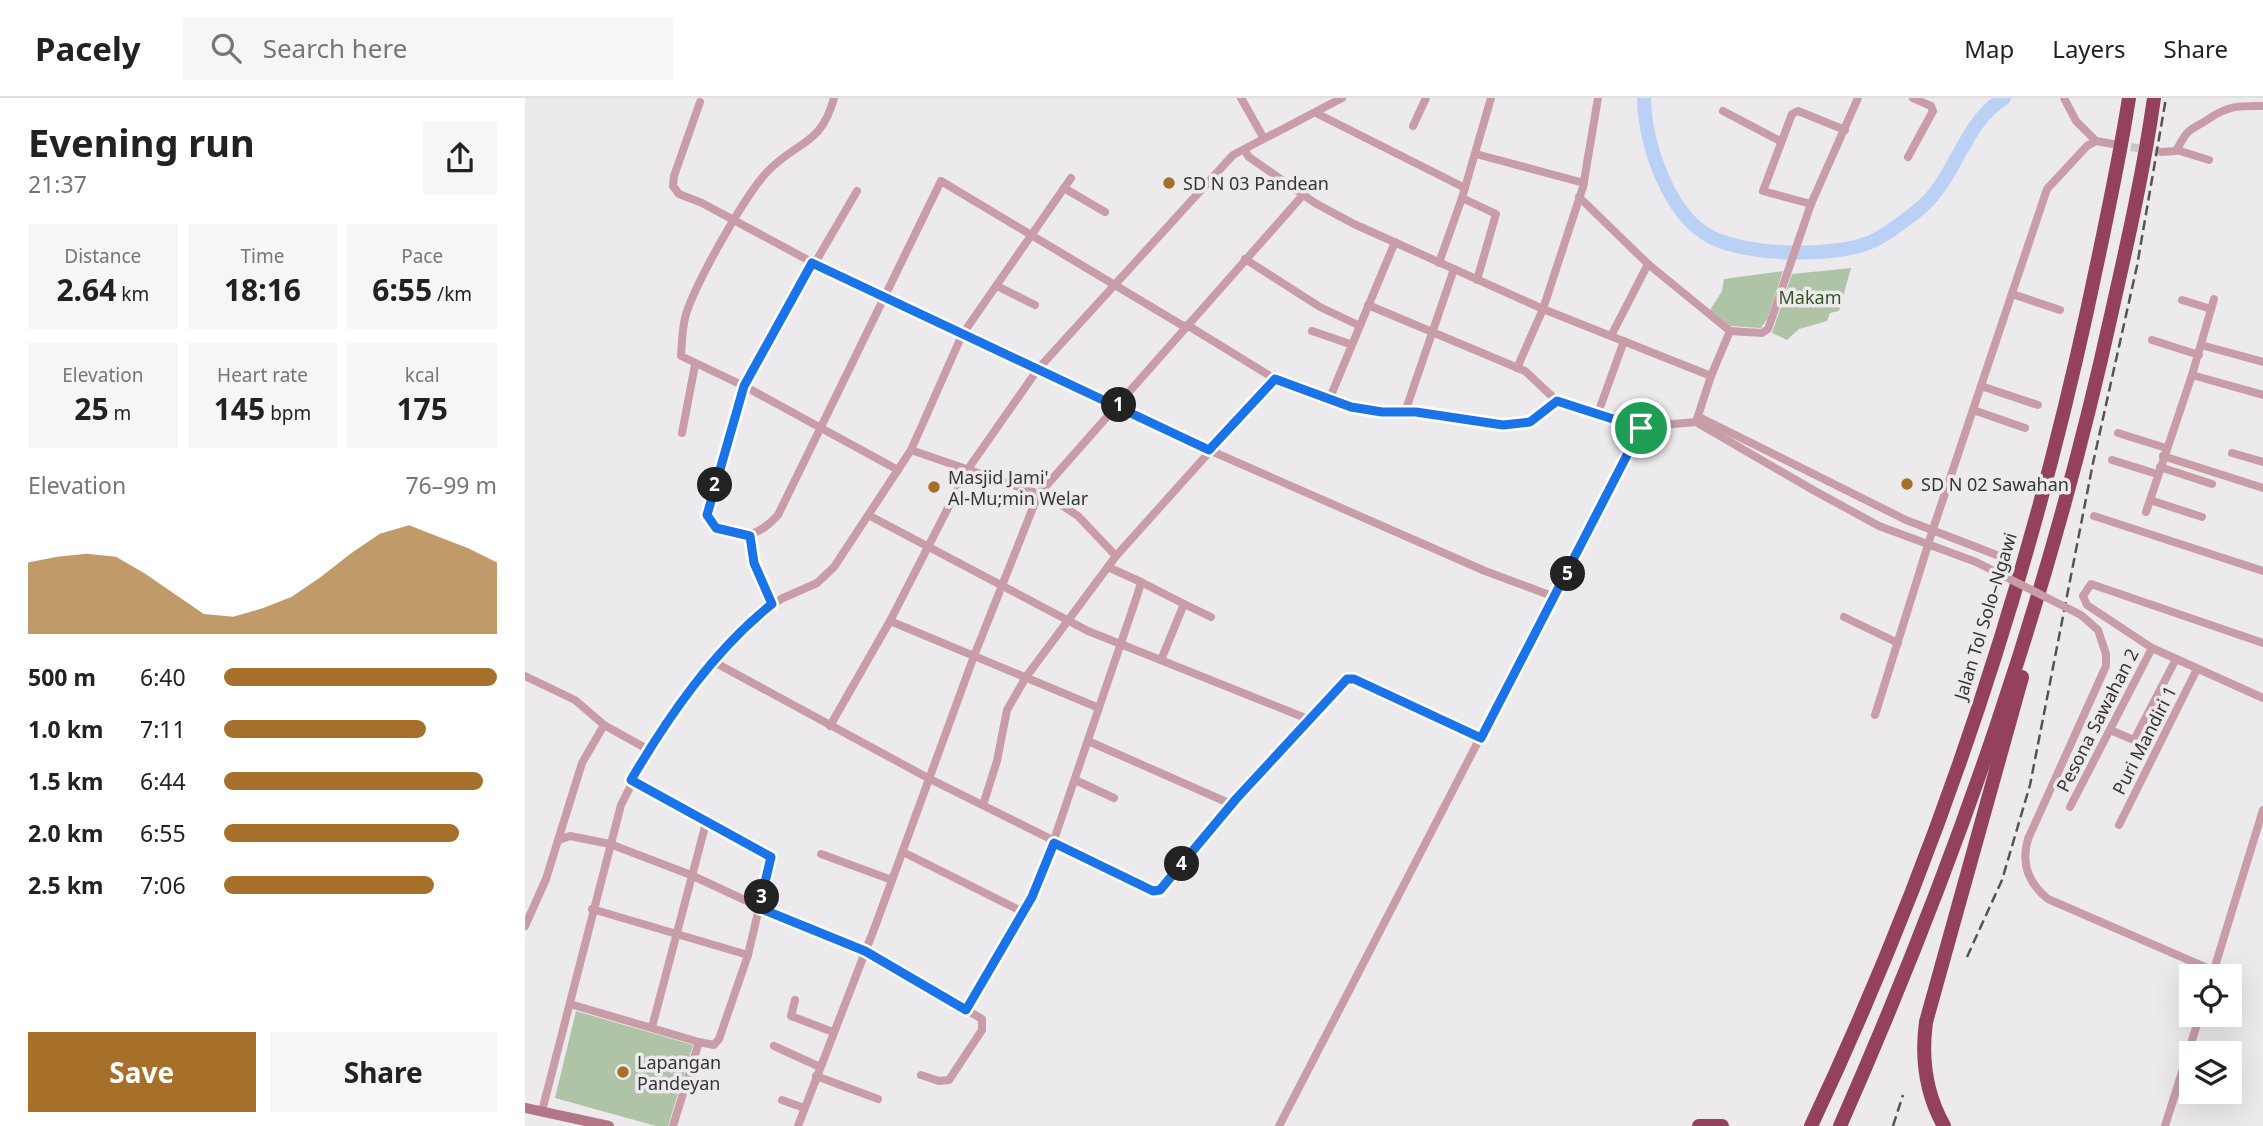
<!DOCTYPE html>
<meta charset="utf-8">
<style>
body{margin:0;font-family:"Noto Sans",sans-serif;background:#f6f6f6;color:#222;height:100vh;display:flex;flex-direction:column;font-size:26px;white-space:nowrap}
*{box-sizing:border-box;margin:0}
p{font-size:23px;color:#767676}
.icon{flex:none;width:38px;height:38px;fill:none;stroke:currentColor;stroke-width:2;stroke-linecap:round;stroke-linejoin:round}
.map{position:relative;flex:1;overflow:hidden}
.side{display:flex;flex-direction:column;background:#fff;width:525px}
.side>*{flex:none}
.tools{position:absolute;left:1654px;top:866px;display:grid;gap:14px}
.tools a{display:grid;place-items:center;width:63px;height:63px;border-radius:0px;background:#fff;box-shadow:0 7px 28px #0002;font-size:35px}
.pin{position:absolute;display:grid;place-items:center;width:60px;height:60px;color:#fff;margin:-30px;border:4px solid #fff;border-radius:50%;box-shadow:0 2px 7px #0007}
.km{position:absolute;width:35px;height:35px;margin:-18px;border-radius:50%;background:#222;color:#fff;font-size:19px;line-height:35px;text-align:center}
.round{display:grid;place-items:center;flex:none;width:74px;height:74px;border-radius:0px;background:#f6f6f6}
.headline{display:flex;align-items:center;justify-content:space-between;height:119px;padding:0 28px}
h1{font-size:38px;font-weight:700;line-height:52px}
.metrics{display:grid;grid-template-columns:repeat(3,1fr);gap:10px;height:119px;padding:7px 28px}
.metrics div{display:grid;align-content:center;border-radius:0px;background:#f6f6f6;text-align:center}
.metrics b{font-size:30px;font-weight:700}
.metrics small{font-size:19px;font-weight:400}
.metrics p{font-size:19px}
.chart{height:196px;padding:14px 28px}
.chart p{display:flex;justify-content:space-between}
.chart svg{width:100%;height:126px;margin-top:7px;fill:#a6702b;opacity:.7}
.cta{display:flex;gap:14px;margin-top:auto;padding:14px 28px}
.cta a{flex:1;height:80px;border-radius:0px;background:#a6702b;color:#fff;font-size:28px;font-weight:700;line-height:80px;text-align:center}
.cta a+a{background:#f6f6f6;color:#222}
ul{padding:0 28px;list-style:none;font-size:23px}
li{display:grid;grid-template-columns:112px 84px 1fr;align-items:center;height:52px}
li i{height:18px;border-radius:9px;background:#a6702b}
header{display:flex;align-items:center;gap:42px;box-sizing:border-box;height:98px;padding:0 35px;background:#fff;border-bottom:2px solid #e0e0e0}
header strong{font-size:33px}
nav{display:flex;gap:38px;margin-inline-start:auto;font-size:24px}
.search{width:490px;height:63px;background:#f6f6f6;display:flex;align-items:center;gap:18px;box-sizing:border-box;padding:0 24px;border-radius:0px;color:#767676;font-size:26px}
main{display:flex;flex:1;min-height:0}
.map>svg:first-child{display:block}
.green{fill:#afc4a6}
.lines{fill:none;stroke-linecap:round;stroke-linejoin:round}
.river{stroke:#bad1f5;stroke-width:14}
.street-tunnel{stroke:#c8c6c8;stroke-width:8;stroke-dasharray:8 4;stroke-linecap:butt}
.street{stroke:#c89da8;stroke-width:8}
.secondary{stroke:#b37687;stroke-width:10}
.highway{stroke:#94415c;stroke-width:14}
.rail{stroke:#555455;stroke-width:2.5;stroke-dasharray:10 5;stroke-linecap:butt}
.street-bridge{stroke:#c89da8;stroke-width:8}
.route-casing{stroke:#fff;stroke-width:14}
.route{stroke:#1a73e8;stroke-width:9}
.poi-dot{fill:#a6702b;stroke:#eceaed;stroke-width:2.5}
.labels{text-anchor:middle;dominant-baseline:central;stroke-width:7;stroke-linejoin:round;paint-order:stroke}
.poi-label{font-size:18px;fill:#363536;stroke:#eceaed;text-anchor:start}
.park-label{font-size:18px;fill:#355624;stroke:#eceaed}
.street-label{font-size:18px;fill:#363536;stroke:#eceaed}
</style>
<header>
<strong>Pacely</strong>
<div class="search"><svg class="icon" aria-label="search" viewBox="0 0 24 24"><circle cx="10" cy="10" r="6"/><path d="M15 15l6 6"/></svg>Search here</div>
<nav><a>Map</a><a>Layers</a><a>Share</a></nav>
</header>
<main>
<section class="side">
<div class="headline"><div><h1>Evening run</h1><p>21:37</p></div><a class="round"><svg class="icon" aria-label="share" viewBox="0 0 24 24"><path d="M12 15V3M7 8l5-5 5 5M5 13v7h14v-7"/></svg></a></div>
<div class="metrics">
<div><p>Distance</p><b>2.64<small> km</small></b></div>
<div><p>Time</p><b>18:16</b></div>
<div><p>Pace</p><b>6:55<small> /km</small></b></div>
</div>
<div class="metrics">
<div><p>Elevation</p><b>25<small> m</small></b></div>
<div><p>Heart rate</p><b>145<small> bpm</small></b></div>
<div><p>kcal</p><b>175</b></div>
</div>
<div class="chart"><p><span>Elevation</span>76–99 m</p>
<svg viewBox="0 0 160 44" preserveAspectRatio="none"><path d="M0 44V19L10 17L20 16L30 17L40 23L50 30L60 37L70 38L80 35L90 31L100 24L110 16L120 9L130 6L140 10L150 14L160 19V44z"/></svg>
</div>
<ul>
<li><b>500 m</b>6:40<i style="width:100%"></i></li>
<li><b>1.0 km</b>7:11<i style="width:74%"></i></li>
<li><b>1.5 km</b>6:44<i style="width:95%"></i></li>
<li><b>2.0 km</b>6:55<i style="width:86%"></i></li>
<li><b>2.5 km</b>7:06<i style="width:77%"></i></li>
</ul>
<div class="cta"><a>Save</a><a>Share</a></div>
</section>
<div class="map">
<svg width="1738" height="1028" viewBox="0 0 1738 1028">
<rect width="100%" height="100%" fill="#eceaed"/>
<g class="green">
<polygon points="1326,170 1314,213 1305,215 1302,223 1274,231 1262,242 1247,235 1267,176"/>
<polygon points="1258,173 1242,221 1236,230 1205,228 1185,212 1197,193 1199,181"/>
<polygon points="51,913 168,947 143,1028 131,1028 30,1000"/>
</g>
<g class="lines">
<path class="river" d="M 1119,0 C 1120,45 1143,117 1186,139 C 1223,158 1311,160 1348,143 C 1364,135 1378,124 1392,113 C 1431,83 1437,26 1479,0"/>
<polyline class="street-tunnel" points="1594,47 1637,54"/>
<g class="street">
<path d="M 309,0 C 296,48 273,42 243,73 C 219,98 172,183 161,216 C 157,230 157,244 156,258 L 219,288 L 373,372"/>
<polyline points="716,0 738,39"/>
<polyline points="1539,0 1551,23 1571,43"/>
<polyline points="175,4 149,78 148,88 154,96 177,105 322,183 567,294 684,352 960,473 1030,499"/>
<polyline points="1198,13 1255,43"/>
<polyline points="791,15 940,90"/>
<polyline points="888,28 901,0"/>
<polyline points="1652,52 1684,62"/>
<polyline points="720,53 724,59 790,105 829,126 1018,211 1186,278 1171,324"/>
<path d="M 1637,54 L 1651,53 C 1665,27 1663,35 1685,20 C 1705,7 1715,8 1738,8"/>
<polyline points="951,56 1059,85"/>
<polyline points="1383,59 1408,13 1406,8 1388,0"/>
<polyline points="539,90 580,114"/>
<path d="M 332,93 L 225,276 L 207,324 L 183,413 L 183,422 C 209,446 231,441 253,417 L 416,83 L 660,229"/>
<polyline points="1054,99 1123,166 1205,233"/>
<polyline points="937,100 971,116 952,182"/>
<polyline points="1286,106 1238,93 1267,16 1273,13 1320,32"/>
<polyline points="720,161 795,209 833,227"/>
<polyline points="914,165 937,100 966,0"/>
<polyline points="472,188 510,207"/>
<polyline points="1487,196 1535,212"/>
<polyline points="1657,202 1686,211"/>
<polyline points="843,207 1000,273 1032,303 1116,329 1171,324 1288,392"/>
<polyline points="662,227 750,281 826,309 857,314 891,314 985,327 1005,324 1032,303"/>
<polyline points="787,233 825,246"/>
<polyline points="1086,238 1123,166"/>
<polyline points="1627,242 1674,257"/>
<polyline points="1676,247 1738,264"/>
<polyline points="992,270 1018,211 1058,89 1073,0"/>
<polyline points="1667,277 1689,201"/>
<polyline points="1186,278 1205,233 1237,235 1243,231 1286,106 1333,0"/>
<polyline points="1456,288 1513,307"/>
<polyline points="804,302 870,144"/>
<polyline points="1448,312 1500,330"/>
<polyline points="880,314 929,171"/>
<polyline points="1073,315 1099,243"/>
<polyline points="1174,319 1381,422 1477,459"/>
<polyline points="157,335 170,267"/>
<polyline points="1593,335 1641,350"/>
<polyline points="386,352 526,400 553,418 591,458"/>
<polyline points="1707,355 1738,364"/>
<polyline points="1638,358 1738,390"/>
<polyline points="1587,362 1632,376"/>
<polyline points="1635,369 1687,386"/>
<polyline points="1625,402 1677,419"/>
<polyline points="1621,414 1667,277 1738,297"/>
<polyline points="345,418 563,533 783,621"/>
<polyline points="1569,418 1738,473"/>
<polyline points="225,438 229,465 247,506"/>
<polyline points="616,484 659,506 636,562"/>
<polyline points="659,506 686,519"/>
<polyline points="1319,519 1373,545"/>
<polyline points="365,523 574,610"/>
<polyline points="1738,545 1566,486 1558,498 1562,507 1627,550 1738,600"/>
<polyline points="189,564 227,522 256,501 292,485 309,469 386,352 437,237 546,80"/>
<polyline points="0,578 50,602 79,627 124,652"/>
<polyline points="1350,617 1407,434 1522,91 1562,48 1571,43 1588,46"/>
<polyline points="305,628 365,523 443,371 513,271 708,57 817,0"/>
<polyline points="1585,632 1609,642 1651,561"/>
<polyline points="563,643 706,706"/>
<polyline points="106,682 246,759 223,857 194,941 189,947 174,944"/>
<polyline points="550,682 589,700"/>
<polyline points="458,707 472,663 482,612 501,579 591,458 750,281"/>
<polyline points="1545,709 1627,550"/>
<polyline points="1594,727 1672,571"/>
<path d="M 1503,741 C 1496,765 1503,785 1523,801 L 1689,873"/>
<polyline points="34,742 45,738 85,746 166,777 282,831 340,853 457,921 457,932 424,982 414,983 396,977"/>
<polyline points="378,754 498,814"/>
<polyline points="296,756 367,782"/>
<polyline points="67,811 223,857"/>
<polyline points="0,828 21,781 57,665 79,627"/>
<polyline points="1687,878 1738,712"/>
<polyline points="270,902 266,918 308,934"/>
<polyline points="45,906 174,944 148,1028"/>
<polyline points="441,912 516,780 613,495 616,484 583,469"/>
<polyline points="127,929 181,725"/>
<polyline points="249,948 295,969"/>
<polyline points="291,978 353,1001"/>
<polyline points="257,1002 279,1010"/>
<polyline points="17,1013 96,707 124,652 189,564 403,680 630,793 638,789 711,701 822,581 829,581 956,640"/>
<polyline points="273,1028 351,826 449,558 513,397 778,97"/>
<polyline points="754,1028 1116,329"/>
<polyline points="1640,1028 1675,917"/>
</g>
<polyline class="secondary" points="0,1010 84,1028"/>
<g class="highway">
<polyline points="1174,1028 1197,1028"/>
<path d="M 1286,1028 C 1408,769 1501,493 1562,213 C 1577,142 1593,71 1604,0"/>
<path d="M 1315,1028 C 1432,763 1525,496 1587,213 C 1603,142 1619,71 1629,0"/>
<path d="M 1419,1028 C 1401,996 1396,961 1401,924 L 1497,579"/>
</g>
<g class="rail">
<polyline points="1442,859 1477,782 1505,687 1568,365 1612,168 1641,0"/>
<polyline points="1368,1028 1378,997"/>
</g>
<polyline class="street-bridge" points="1288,392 1354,428 1451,464 1556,517 1573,532 1581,556 1581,568 1503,741"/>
</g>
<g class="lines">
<defs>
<path id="route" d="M 287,165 L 684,352 L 750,281 L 826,309 L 857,314 L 891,314 L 978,327 L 1005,324 L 1032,303 L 1116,330 L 956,640 L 829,581 L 822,581 L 711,701 L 635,792 L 628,793 L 529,745 L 507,799 L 441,912 L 340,853 L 234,810 L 246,759 L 106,682 C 143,619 189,552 247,506 L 229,465 L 225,438 L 191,430 L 182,417 L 219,288 Z"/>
</defs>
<use href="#route" class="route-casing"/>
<use href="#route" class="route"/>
</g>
<g class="poi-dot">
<circle cx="644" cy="85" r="7"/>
<circle cx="1382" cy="386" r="7"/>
<circle cx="409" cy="389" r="7"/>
<circle cx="98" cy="974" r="7"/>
</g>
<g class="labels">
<g class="poi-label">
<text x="658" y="85">SD N 03 Pandean</text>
<text x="423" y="379">Masjid Jami'<tspan x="423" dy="21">Al-Mu;min Welar</tspan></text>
<text x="1396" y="386">SD N 02 Sawahan</text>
<text x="112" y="964">Lapangan<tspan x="112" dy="21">Pandeyan</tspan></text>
</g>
<g class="park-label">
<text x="1285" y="199">Makam</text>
</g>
<g class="street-label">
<text transform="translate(1460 518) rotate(-73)">Jalan Tol Solo–Ngawi</text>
<text transform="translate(1572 622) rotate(-63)">Pesona Sawahan 2</text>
<text transform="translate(1619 642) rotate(-63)">Puri Mandiri 1</text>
</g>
</g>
</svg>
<div class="tools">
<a><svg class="icon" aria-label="locate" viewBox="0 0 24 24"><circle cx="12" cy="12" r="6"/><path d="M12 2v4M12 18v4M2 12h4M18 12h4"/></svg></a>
<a><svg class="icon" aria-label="layers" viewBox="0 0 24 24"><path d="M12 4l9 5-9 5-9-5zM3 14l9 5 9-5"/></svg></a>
</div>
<div class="pin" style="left:1116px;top:330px;background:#1e9e55"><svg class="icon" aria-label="arrive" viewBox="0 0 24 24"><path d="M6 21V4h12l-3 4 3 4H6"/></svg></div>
<b class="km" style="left:594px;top:307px">1</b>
<b class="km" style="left:190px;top:387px">2</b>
<b class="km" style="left:237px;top:799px">3</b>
<b class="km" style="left:657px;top:766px">4</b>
<b class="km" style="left:1043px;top:476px">5</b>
</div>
</main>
